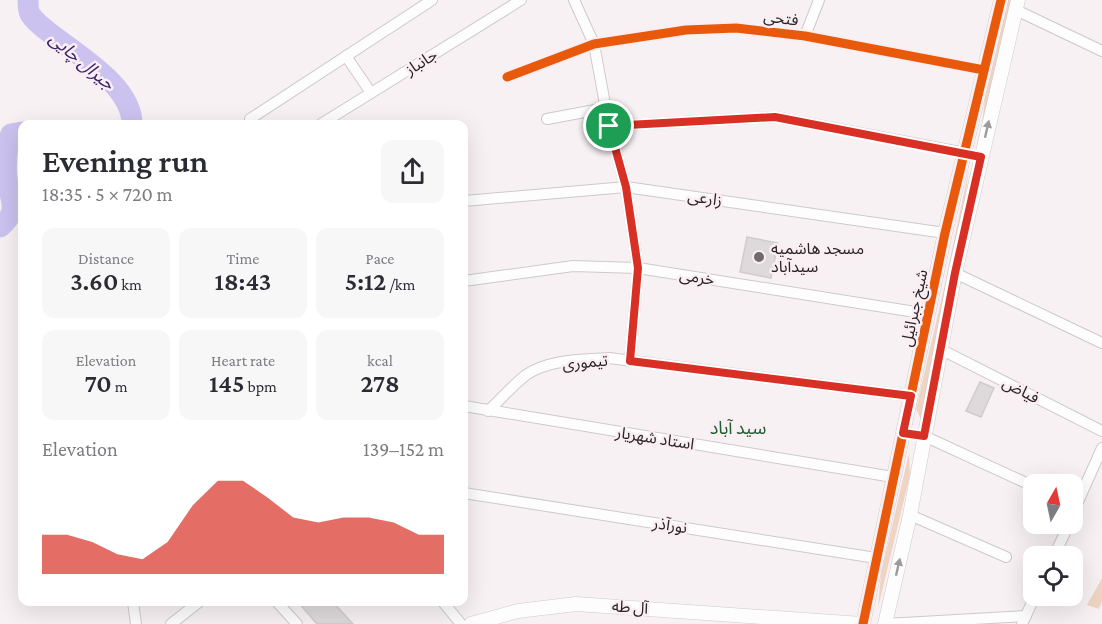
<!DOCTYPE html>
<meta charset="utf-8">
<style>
body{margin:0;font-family:"Crimson Pro","Noto Sans Arabic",serif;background:#f7f7f7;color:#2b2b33;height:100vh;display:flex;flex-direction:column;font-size:22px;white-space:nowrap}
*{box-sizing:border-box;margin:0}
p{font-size:20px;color:#7c7c81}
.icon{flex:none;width:33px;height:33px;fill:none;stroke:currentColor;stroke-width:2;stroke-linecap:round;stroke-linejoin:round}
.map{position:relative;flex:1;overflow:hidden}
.side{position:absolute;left:18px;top:120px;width:450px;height:486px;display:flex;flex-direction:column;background:#fff;border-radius:12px;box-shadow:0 6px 24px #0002}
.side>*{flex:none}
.needle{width:39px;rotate:9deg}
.tools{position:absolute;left:1023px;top:474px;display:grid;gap:12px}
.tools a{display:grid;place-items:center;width:60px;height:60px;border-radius:12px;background:#fff;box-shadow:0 6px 24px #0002;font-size:30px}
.pin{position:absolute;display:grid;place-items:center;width:51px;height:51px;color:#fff;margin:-26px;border:3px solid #fff;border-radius:50%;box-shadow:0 2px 6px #0007}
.round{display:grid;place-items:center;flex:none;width:63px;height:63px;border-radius:12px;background:#f7f7f7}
.summary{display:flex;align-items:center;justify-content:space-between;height:102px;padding:0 24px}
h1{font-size:33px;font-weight:600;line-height:45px}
.figures{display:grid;grid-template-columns:repeat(3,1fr);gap:9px;height:102px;padding:6px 24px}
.figures div{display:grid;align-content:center;border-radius:12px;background:#f7f7f7;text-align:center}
.figures b{font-size:26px;font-weight:600}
.figures small{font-size:16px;font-weight:400}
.figures p{font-size:16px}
.chart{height:168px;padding:12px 24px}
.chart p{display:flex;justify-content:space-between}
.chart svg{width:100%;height:108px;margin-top:6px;fill:#d93025;opacity:.7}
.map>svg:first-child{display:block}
.green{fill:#f0d4c3}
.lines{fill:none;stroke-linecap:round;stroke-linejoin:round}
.river{stroke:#cbc2f0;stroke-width:21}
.building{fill:#ded9da;stroke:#d1cccc;stroke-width:1.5}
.minor-casing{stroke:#cec9cb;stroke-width:12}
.tertiary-casing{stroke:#cec9cb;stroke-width:15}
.minor{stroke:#fefdfd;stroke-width:10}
.tertiary{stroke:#fefdfd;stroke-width:14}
.cycleway-casing{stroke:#faeef2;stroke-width:13}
.cycleway{stroke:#e8590c;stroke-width:9}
.oneway{fill:#9e9b9c}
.route-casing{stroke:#fff;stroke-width:12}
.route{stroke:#d93025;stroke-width:8}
.poi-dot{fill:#706c6e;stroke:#faeef2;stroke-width:2}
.labels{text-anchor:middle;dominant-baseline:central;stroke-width:5;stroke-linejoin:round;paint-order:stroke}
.street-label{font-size:16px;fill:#282426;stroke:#faeef2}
.poi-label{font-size:16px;fill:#282426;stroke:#faeef2;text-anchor:start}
.water-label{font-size:18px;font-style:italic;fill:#38236c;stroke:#faeef2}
.neighbourhood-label{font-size:18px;fill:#1c5e30;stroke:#faeef2}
</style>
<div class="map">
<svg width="1102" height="624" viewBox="0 0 1102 624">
<rect width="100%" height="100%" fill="#f7f1f3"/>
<g class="green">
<polygon points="1008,0 1013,0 980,142 985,97"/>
<polygon points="969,169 961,229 921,419 916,409 944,288"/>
<polygon points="909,453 910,475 878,608 881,574"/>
<polygon points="1102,578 1102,601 1099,609 1087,605"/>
</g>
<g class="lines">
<g class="river">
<path d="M 28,0 C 28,4 28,10 30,14 C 36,24 49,32 58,39 C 84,59 132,88 132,124"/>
<path d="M 0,227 C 21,210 9,200 7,178 C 5,166 7,152 9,139 L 11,134 L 22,132"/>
</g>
</g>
<g class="building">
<polygon points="747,237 778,243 771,278 740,272"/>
<polygon points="980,382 994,388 981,417 966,411"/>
<polygon points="298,602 333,602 353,624 317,624"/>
</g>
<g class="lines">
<defs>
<g id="minor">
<polyline points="574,0 594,44 609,126 626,187 638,268 630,361"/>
<polyline points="1016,10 1102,51"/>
<polyline points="805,36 819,0"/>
<polyline points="346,56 371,93"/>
<polyline points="507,77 594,44 686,30 736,28 805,36 984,70"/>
<polyline points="250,119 432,0"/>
<polyline points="547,119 606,108"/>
<polyline points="321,124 521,0"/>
<polyline points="609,126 775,117 965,153"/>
<polyline points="464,201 626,187 945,233"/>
<polyline points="955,273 1102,343"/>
<polyline points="464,281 573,266 638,268 928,314"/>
<polyline points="940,349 1102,431"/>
<polyline points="464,406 893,477"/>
<path d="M 488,411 C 501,399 513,385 526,375 C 549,359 583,360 609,358 L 911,396"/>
<polyline points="924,436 1024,482"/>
<polyline points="464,493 876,558"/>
<polyline points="910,515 1006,557"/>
<polyline points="1072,515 1102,448"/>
<polyline points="1054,556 1069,524"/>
<polyline points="133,602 136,624"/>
<polyline points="277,602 297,624"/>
<polyline points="443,602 461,624"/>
<polyline points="171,624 199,602"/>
<polyline points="885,624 1026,616"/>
<polyline points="1022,624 1035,596"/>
</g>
<g id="tertiary">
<polyline points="471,624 518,611 576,604 862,624"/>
<polyline points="863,624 945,233 1001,0"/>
<polyline points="885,624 910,515 955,273 1018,0"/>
</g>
</defs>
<use href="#minor" class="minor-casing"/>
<use href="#tertiary" class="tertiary-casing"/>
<use href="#minor" class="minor"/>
<use href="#tertiary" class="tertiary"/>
<defs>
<g id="cycleway">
<polyline points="507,77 594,44 686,30 736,28 805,36 984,70"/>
<polyline points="863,624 945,233 1001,0"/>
</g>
</defs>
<use href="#cycleway" class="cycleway-casing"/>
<use href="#cycleway" class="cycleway"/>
</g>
<defs><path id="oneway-solid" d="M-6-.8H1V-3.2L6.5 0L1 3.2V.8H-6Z" transform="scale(1.5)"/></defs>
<g class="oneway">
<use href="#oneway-solid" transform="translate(987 129) rotate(-77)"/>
<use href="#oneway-solid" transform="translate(898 567) rotate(-77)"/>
</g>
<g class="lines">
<defs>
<polygon id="route" points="775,117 981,157 955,273 924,436 903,433 911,396 630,361 638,268 626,187 609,126"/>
</defs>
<use href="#route" class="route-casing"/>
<use href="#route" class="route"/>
</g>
<circle class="poi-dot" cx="759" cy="257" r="6"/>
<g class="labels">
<g class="street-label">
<text transform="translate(781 18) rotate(7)">فتحی</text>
<text transform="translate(421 62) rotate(-32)">جانباز</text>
<text transform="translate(705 198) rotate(8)">زارعی</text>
<text transform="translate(697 277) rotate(9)">خرمی</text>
<text transform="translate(914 308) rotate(-78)">شیخ جبرائیل</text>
<text transform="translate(585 362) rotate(-5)">تیموری</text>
<text transform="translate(1021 390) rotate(27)">فیاض</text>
<text transform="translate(655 438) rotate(9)">استاد شهریار</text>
<text transform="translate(670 525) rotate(9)">نورآذر</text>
<text transform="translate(630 607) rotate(4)">آل طه</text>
</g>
<g class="poi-label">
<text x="771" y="248">مسجد هاشمیه<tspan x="771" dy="18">سیدآباد</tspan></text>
</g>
<g class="water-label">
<text transform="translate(82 61) rotate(40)">جیرال چایی</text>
</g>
<g class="neighbourhood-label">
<text x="738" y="428">سید آباد</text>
</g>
</g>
</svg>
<div class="tools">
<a><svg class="needle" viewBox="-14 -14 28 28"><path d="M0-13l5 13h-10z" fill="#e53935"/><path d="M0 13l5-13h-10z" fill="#7c7c81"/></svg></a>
<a><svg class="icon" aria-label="locate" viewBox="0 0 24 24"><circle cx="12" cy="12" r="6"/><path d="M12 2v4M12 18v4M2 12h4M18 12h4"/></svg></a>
</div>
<div class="pin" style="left:609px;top:126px;background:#1e9e55"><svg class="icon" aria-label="arrive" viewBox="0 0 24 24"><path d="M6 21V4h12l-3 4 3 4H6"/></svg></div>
<section class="side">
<div class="summary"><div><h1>Evening run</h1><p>18:35 · 5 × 720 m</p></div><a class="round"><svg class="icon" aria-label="share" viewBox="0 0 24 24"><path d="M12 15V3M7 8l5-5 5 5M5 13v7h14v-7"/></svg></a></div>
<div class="figures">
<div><p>Distance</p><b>3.60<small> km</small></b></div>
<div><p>Time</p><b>18:43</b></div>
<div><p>Pace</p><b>5:12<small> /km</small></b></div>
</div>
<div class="figures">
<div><p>Elevation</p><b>70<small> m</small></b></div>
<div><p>Heart rate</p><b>145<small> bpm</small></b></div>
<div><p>kcal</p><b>278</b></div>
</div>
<div class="chart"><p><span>Elevation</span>139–152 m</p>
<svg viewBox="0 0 160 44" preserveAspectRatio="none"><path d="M0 44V28L10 28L20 31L30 36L40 38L50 31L60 16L70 6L80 6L90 13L100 21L110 23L120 21L130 21L140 23L150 28L160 28V44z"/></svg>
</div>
</section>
</div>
